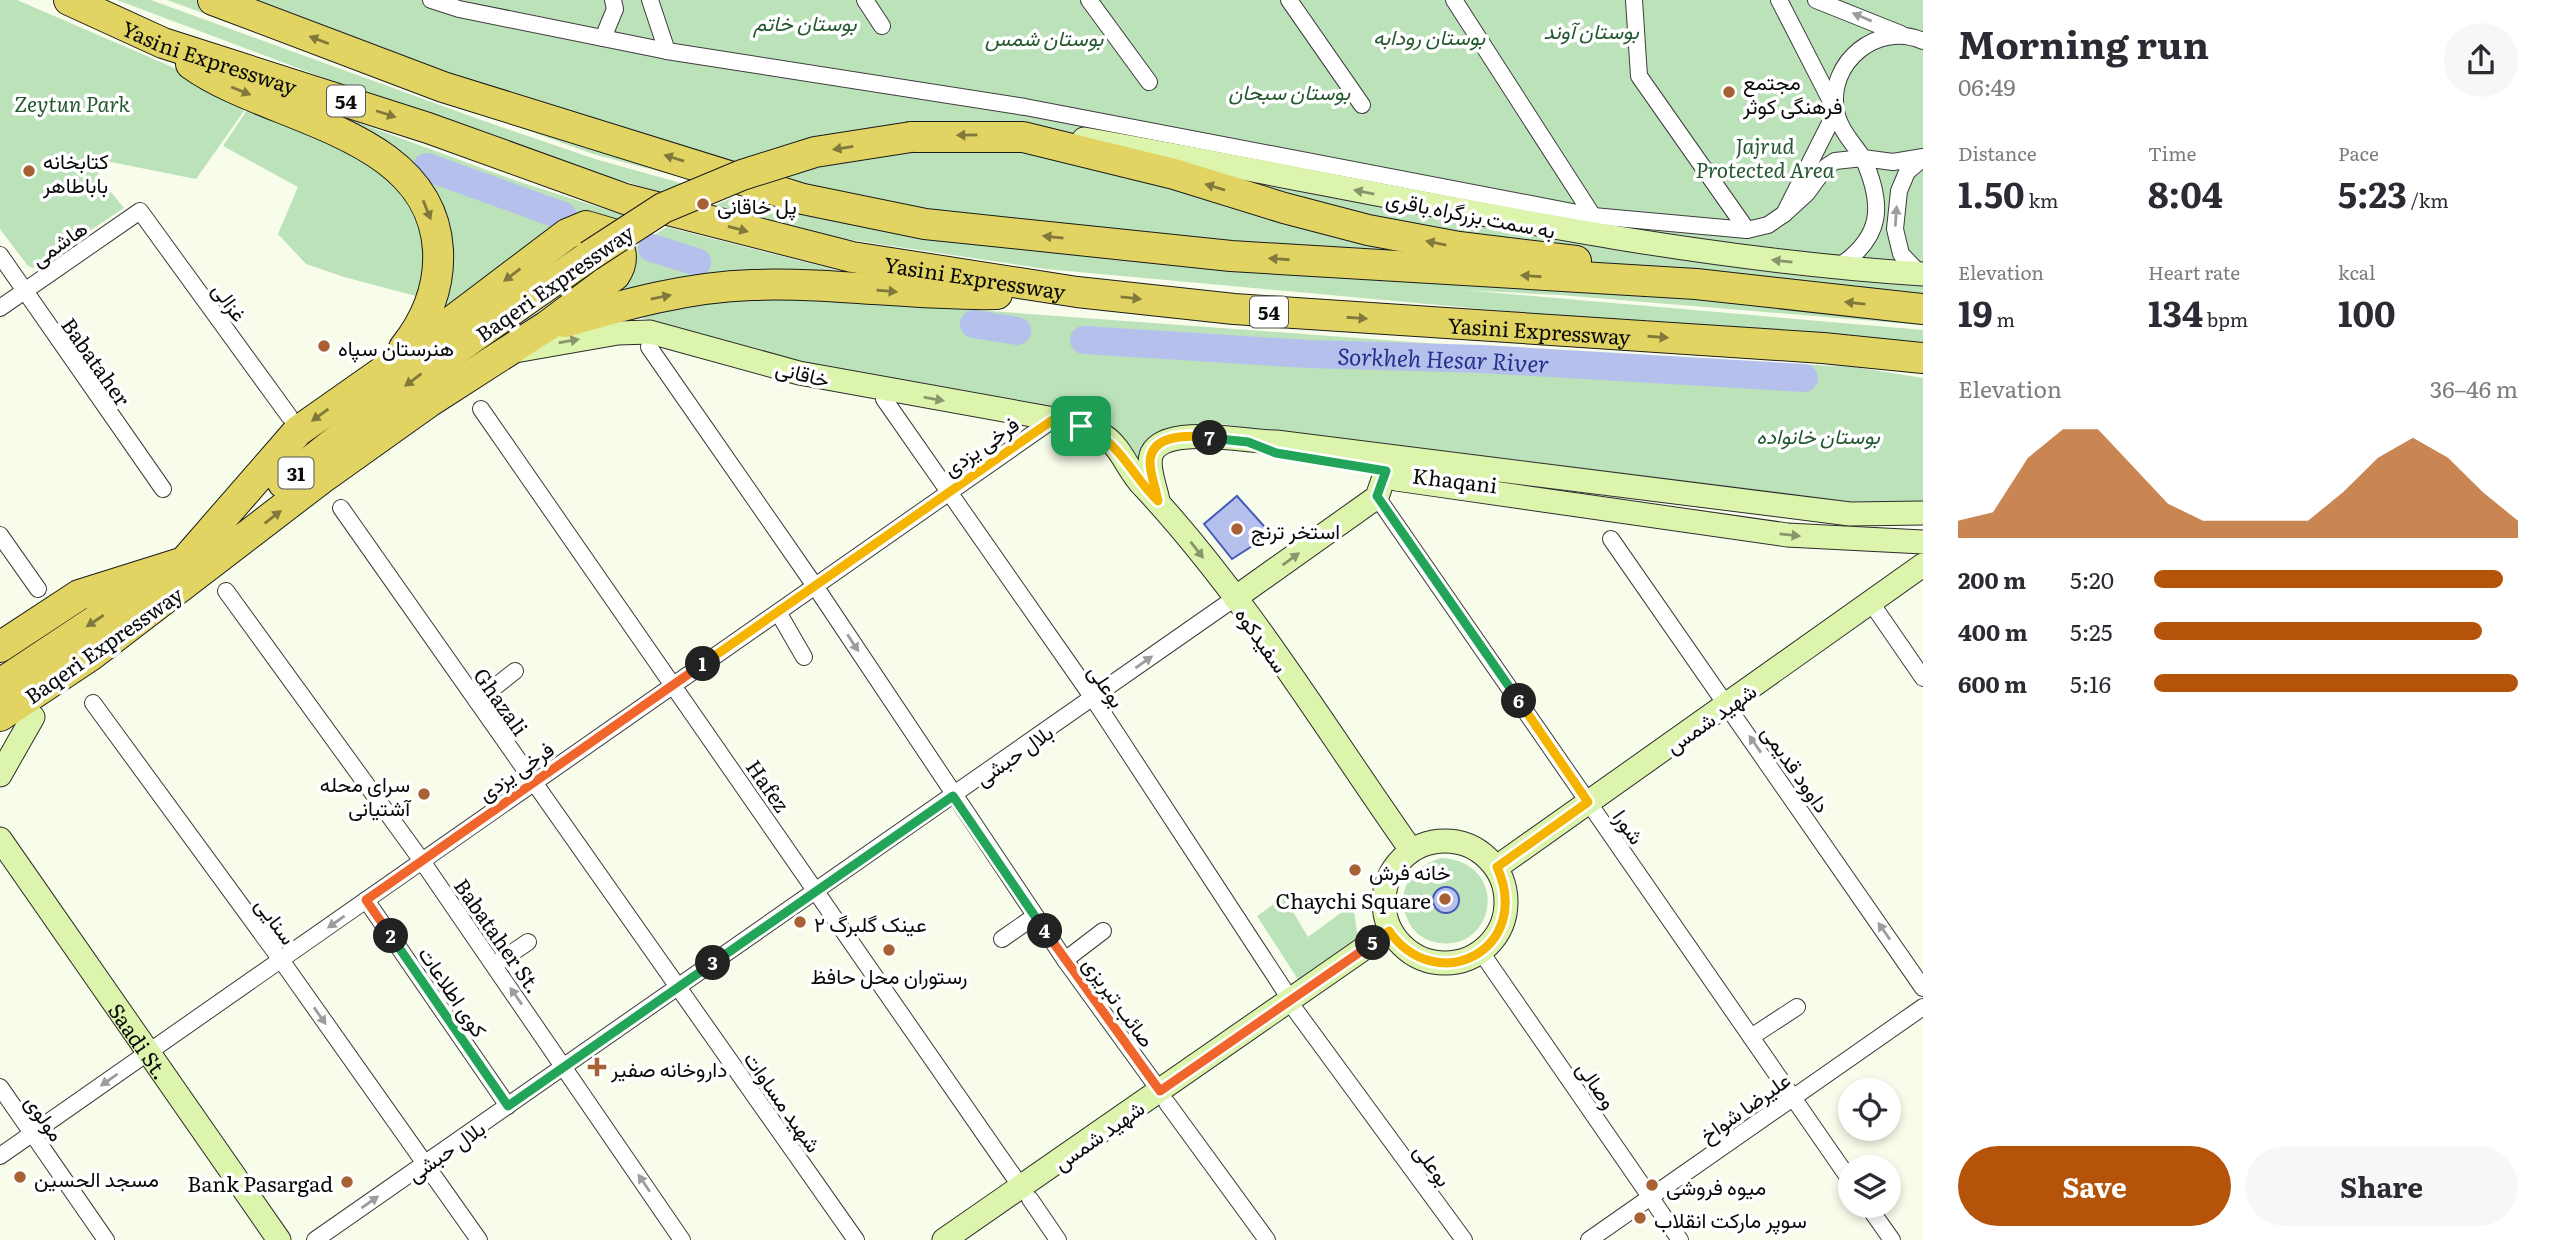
<!DOCTYPE html>
<meta charset="utf-8">
<style>
body{margin:0;font-family:Literata,Vazirmatn,serif;background:#f7f7f7;color:#2b2b33;height:100vh;display:flex;flex-direction:column;font-size:26px;white-space:nowrap}
*{box-sizing:border-box;margin:0}
p{font-size:23px;color:#7c7c81}
.icon{flex:none;width:38px;height:38px;fill:none;stroke:currentColor;stroke-width:2;stroke-linecap:round;stroke-linejoin:round}
.map{position:relative;flex:1;overflow:hidden}
.details{display:flex;flex-direction:column;background:#fff;width:630px}
.details>*{flex:none}
.fabs{position:absolute;left:1838px;top:1078px;display:grid;gap:14px}
.fabs a{display:grid;place-items:center;width:63px;height:63px;border-radius:50%;background:#fff;box-shadow:0 4px 10px #0003;font-size:35px}
.pin{position:absolute;display:grid;place-items:center;width:60px;height:60px;color:#fff;margin:-30px;border-radius:14px;box-shadow:0 4px 10px #0006}
.km{position:absolute;width:35px;height:35px;margin:-18px;border-radius:50%;background:#222;color:#fff;font-size:19px;line-height:35px;text-align:center}
.round{display:grid;place-items:center;flex:none;width:74px;height:74px;border-radius:37px;background:#f7f7f7}
.headline{display:flex;align-items:center;justify-content:space-between;height:119px;padding:0 35px}
h1{font-size:38px;font-weight:700;line-height:52px}
.stats{display:grid;grid-template-columns:repeat(3,1fr);gap:10px;height:119px;padding:7px 35px}
.stats div{display:grid;align-content:center}
.stats b{font-size:35px;font-weight:700}
.stats small{font-size:19px;font-weight:400}
.stats p{font-size:19px}
.chart{height:196px;padding:14px 35px}
.chart p{display:flex;justify-content:space-between}
.chart svg{width:100%;height:126px;margin-top:7px;fill:#b45309;opacity:.7}
.button{display:flex;gap:14px;margin-top:auto;padding:14px 35px}
.button a{flex:1;height:80px;border-radius:42px;background:#b45309;color:#fff;font-size:28px;font-weight:700;line-height:80px;text-align:center}
.button a+a{background:#f7f7f7;color:#2b2b33}
ul{padding:0 35px;list-style:none;font-size:23px}
li{display:grid;grid-template-columns:112px 84px 1fr;align-items:center;height:52px}
li i{height:18px;border-radius:9px;background:#b45309}
main{display:flex;flex:1;min-height:0}
.map>svg:first-child{display:block}
.green{fill:#bce2b9;fill-rule:evenodd}
.water{fill:#b5c0ed;stroke:#4659bb;stroke-width:2}
.lines{fill:none;stroke-linecap:round;stroke-linejoin:round}
.river{stroke:#b5c0ed;stroke-width:28}
.street-casing{stroke:#3d3d3d;stroke-width:18}
.secondary-casing{stroke:#2c2c2c;stroke-width:25}
.highway-casing{stroke:#1b1b1b;stroke-width:32}
.street{stroke:#fff;stroke-width:16}
.secondary{stroke:#ddf4ad;stroke-width:23}
.highway{stroke:#e1d463;stroke-width:30}
.highway-bridge-casing{stroke:#1b1b1b;stroke-width:32;stroke-linecap:butt}
.highway-bridge{stroke:#e1d463;stroke-width:30}
.oneway{fill:#9d9d9d}
.oneway2{fill:#80793b}
.oneway3{fill:#89966c}
.split-1-casing{stroke:#fff;stroke-width:14}
.split-2-casing{stroke:#fff;stroke-width:14}
.split-3-casing{stroke:#fff;stroke-width:14}
.split-4-casing{stroke:#fff;stroke-width:14}
.split-5-casing{stroke:#fff;stroke-width:14}
.split-6-casing{stroke:#fff;stroke-width:14}
.split-7-casing{stroke:#fff;stroke-width:14}
.split-8-casing{stroke:#fff;stroke-width:14}
.split-1{stroke:#f5b400;stroke-width:9}
.split-2{stroke:#f0652b;stroke-width:9}
.split-3{stroke:#22a559;stroke-width:9}
.split-4{stroke:#22a559;stroke-width:9}
.split-5{stroke:#f0652b;stroke-width:9}
.split-6{stroke:#f5b400;stroke-width:9}
.split-7{stroke:#22a559;stroke-width:9}
.split-8{stroke:#f5b400;stroke-width:9}
.poi-dot{fill:#a86135;stroke:#fff;stroke-width:2.5}
.labels{text-anchor:middle;dominant-baseline:central;stroke-width:7;stroke-linejoin:round;paint-order:stroke}
.shield{fill:#fff;stroke:#545454;stroke-width:2}
.shield-label{font-size:19px;font-weight:bold;fill:#0a0a0a}
.park-label{font-size:21px;font-style:italic;fill:#245930;stroke:#fff}
.street-label{font-size:21px;fill:#0a0a0a;stroke:#fff}
.poi-label{font-size:21px;fill:#0a0a0a;stroke:#fff;text-anchor:start}
.water-label{font-size:23px;font-style:italic;fill:#25328b;stroke:#fff}
</style>
<main>
<div class="map">
<svg width="1923" height="1240" viewBox="0 0 1923 1240">
<rect width="100%" height="100%" fill="#f8fcea"/>
<g class="green">
<polygon points="0,0 17,0 251,101 196,179 111,162 97,175 124,208 34,268 28,266 0,229"/>
<polygon points="117,0 151,0 484,121 595,159 684,184 664,193 583,169 343,85"/>
<polygon points="167,0 1923,0 1923,325 1560,295 1463,290 1923,330 1923,342 1547,315 1046,269 845,239 711,207 732,198 884,231 593,154"/>
<polygon points="253,101 354,145 423,207 427,299 344,277 306,264 278,234 298,187 223,146"/>
<polygon points="324,110 517,181 626,216 416,342 444,237"/>
<polygon points="667,227 844,272 609,301 629,251"/>
<polygon points="745,293 1534,351 1854,367 1923,378 1923,505 1859,504 1347,442 1221,424 1177,426 1161,432 1141,463 1075,414 1018,400 800,362 642,318 623,321 627,313"/>
<path d="M 1441,858 C 1512,862 1496,956 1434,942 C 1422,939 1411,930 1407,918 C 1395,889 1413,866 1441,858 ZM 1442,887 L 1451,888 L 1459,903 L 1455,911 L 1438,889 Z"/>
<polygon points="1284,897 1308,937 1353,904 1358,939 1299,981 1257,916"/>
</g>
<g class="water">
<polygon points="1237,496 1271,534 1232,559 1204,524"/>
<circle cx="1446" cy="900" r="13"/>
</g>
<g class="lines">
<g class="river">
<polyline points="427,167 563,216"/>
<polyline points="652,248 697,262"/>
<polyline points="974,324 1017,331"/>
<path id="s1" d="M 1084,340 L 1308,354 L 1481,359 L 1804,378"/>
</g>
<defs>
<g id="street">
<polyline points="431,0 459,9 667,51 1025,107 1593,216 1747,230 1768,225 1784,214"/>
<polyline points="650,0 667,51"/>
<polyline points="865,0 882,26"/>
<polyline points="1089,0 1149,82"/>
<polyline points="1289,0 1362,105"/>
<polyline points="1454,0 1593,216"/>
<polyline points="1634,0 1639,76 1747,230"/>
<path d="M 1779,0 L 1836,111 L 1784,214 L 1807,193 L 1826,167 L 1835,161 L 1863,158 C 1884,205 1883,237 1838,267"/>
<polyline points="1816,0 1901,34"/>
<polyline points="603,38 615,9 613,0"/>
<path d="M 1923,41 C 1878,21 1827,62 1836,111 C 1839,129 1853,143 1863,158 L 1893,162 L 1923,157"/>
<polyline points="0,255 163,489"/>
<polyline points="1920,274 1901,254 1895,229 1899,191 1907,172 1923,158"/>
<polyline points="0,308 140,211 289,416"/>
<polyline points="649,347 815,586 1065,960 1160,1091"/>
<polyline points="884,399 1093,698 1290,999"/>
<polyline points="481,409 1021,1187"/>
<polyline points="1377,497 1850,1180"/>
<polyline points="341,508 856,1240"/>
<polyline points="0,535 38,589"/>
<polyline points="1611,539 1923,988"/>
<polyline points="226,591 422,861 682,1240"/>
<polyline points="1872,604 1923,678"/>
<polyline points="778,612 804,657"/>
<polyline points="477,701 515,671"/>
<polyline points="93,703 281,960 479,1240"/>
<polyline points="366,900 508,1106"/>
<polyline points="1002,939 1035,916"/>
<polyline points="1481,952 1680,1240"/>
<polyline points="1065,960 1103,931"/>
<polyline points="494,965 528,942"/>
<polyline points="1296,1011 1464,1240"/>
<polyline points="1751,1037 1797,1007"/>
<polyline points="0,1087 106,1240"/>
<polyline points="1167,1103 1267,1240"/>
<polyline points="0,1156 1054,419"/>
<polyline points="1030,1199 1058,1240"/>
<polyline points="1868,1206 1892,1240"/>
<polyline points="315,1240 1235,598"/>
<polyline points="1589,1240 1923,1007"/>
</g>
<g id="secondary">
<path d="M 1084,139 C 1363,187 1639,256 1923,274"/>
<path d="M 515,351 L 618,333 L 650,332 L 799,373 L 1054,419 C 1070,423 1090,425 1104,436 C 1122,448 1128,471 1143,486 C 1245,595 1325,728 1411,850"/>
<polyline points="1386,471 1396,479 1787,535 1923,542"/>
<path d="M 1158,501 C 1156,488 1146,466 1152,453 C 1166,424 1248,442 1276,442 L 1850,514 L 1923,513"/>
<polyline points="1235,598 1377,497 1386,471"/>
<polyline points="0,775 33,717"/>
<path id="s2" d="M 0,839 L 279,1240"/>
<circle cx="1445" cy="902" r="61"/>
<polyline points="1497,867 1923,565"/>
<polyline points="944,1240 1389,931"/>
</g>
<g id="highway">
<path id="s3" d="M 69,0 L 163,43 L 428,128 L 625,199 L 852,257 L 1077,292 L 1234,309 L 1823,348 L 1923,358"/>
<polyline points="213,0 443,87 803,199 925,224 1231,256 1696,284 1923,309"/>
<path d="M 191,64 C 268,120 431,130 438,250 C 440,287 427,319 404,348"/>
<polyline points="911,137 1023,137 1174,174 1284,208 1368,230 1459,247 1576,261"/>
<path d="M 565,322 C 626,304 688,287 752,285 C 834,282 915,296 997,294"/>
<polyline points="283,483 414,379 589,256"/>
<path d="M 0,647 L 79,595 L 184,562 L 298,431 L 419,346 L 567,234 L 586,226 L 613,234 C 621,249 625,260 615,275 L 547,326 L 429,402 L 321,479 L 90,656 L 0,716"/>
<polyline points="0,684 155,581"/>
</g>
</defs>
<use href="#street" class="street-casing"/>
<use href="#secondary" class="secondary-casing"/>
<use href="#highway" class="highway-casing"/>
<use href="#street" class="street"/>
<use href="#secondary" class="secondary"/>
<use href="#highway" class="highway"/>
<defs>
<polyline id="highway-bridge" points="589,256 663,208 742,175 815,152 911,137"/>
</defs>
<use href="#highway-bridge" class="highway-bridge-casing"/>
<use href="#highway-bridge" class="highway-bridge"/>
</g>
<defs><path id="oneway-solid" d="M-6-.8H1V-3.2L6.5 0L1 3.2V.8H-6Z" transform="scale(1.75)"/></defs>
<g class="oneway">
<use href="#oneway-solid" transform="translate(1862 17) rotate(-157)"/>
<use href="#oneway-solid" transform="translate(1896 216) rotate(-86)"/>
<use href="#oneway-solid" transform="translate(853 643) rotate(57)"/>
<use href="#oneway-solid" transform="translate(1144 662) rotate(-35)"/>
<use href="#oneway-solid" transform="translate(1755 744) rotate(-125)"/>
<use href="#oneway-solid" transform="translate(336 922) rotate(145)"/>
<use href="#oneway-solid" transform="translate(1884 931) rotate(-125)"/>
<use href="#oneway-solid" transform="translate(516 996) rotate(-125)"/>
<use href="#oneway-solid" transform="translate(320 1016) rotate(55)"/>
<use href="#oneway-solid" transform="translate(109 1080) rotate(145)"/>
<use href="#oneway-solid" transform="translate(644 1183) rotate(-124)"/>
<use href="#oneway-solid" transform="translate(370 1202) rotate(-35)"/>
</g>
<g class="oneway2">
<use href="#oneway-solid" transform="translate(319 40) rotate(-159)"/>
<use href="#oneway-solid" transform="translate(241 91) rotate(22)"/>
<use href="#oneway-solid" transform="translate(386 114) rotate(18)"/>
<use href="#oneway-solid" transform="translate(967 135) rotate(179)"/>
<use href="#oneway-solid" transform="translate(843 148) rotate(171)"/>
<use href="#oneway-solid" transform="translate(674 158) rotate(-163)"/>
<use href="#oneway-solid" transform="translate(1215 187) rotate(-163)"/>
<use href="#oneway-solid" transform="translate(427 210) rotate(68)"/>
<use href="#oneway-solid" transform="translate(738 229) rotate(15)"/>
<use href="#oneway-solid" transform="translate(1053 237) rotate(-174)"/>
<use href="#oneway-solid" transform="translate(1436 243) rotate(-169)"/>
<use href="#oneway-solid" transform="translate(1279 259) rotate(-176)"/>
<use href="#oneway-solid" transform="translate(512 275) rotate(143)"/>
<use href="#oneway-solid" transform="translate(1531 276) rotate(-176)"/>
<use href="#oneway-solid" transform="translate(887 291) rotate(5)"/>
<use href="#oneway-solid" transform="translate(661 297) rotate(-11)"/>
<use href="#oneway-solid" transform="translate(1131 298) rotate(6)"/>
<use href="#oneway-solid" transform="translate(1855 303) rotate(-174)"/>
<use href="#oneway-solid" transform="translate(1357 318) rotate(4)"/>
<use href="#oneway-solid" transform="translate(1658 337) rotate(4)"/>
<use href="#oneway-solid" transform="translate(413 380) rotate(143)"/>
<use href="#oneway-solid" transform="translate(320 415) rotate(144)"/>
<use href="#oneway-solid" transform="translate(273 517) rotate(-38)"/>
<use href="#oneway-solid" transform="translate(95 621) rotate(146)"/>
</g>
<g class="oneway3">
<use href="#oneway-solid" transform="translate(1364 192) rotate(-169)"/>
<use href="#oneway-solid" transform="translate(1782 261) rotate(-174)"/>
<use href="#oneway-solid" transform="translate(569 341) rotate(-10)"/>
<use href="#oneway-solid" transform="translate(934 399) rotate(10)"/>
<use href="#oneway-solid" transform="translate(1790 535) rotate(6)"/>
<use href="#oneway-solid" transform="translate(1197 550) rotate(52)"/>
<use href="#oneway-solid" transform="translate(1291 559) rotate(-36)"/>
</g>
<g class="lines">
<defs>
<polyline id="split-1" points="703,664 1054,419 1081,426"/>
<polyline id="split-2" points="391,936 366,900 703,664"/>
<polyline id="split-3" points="391,936 508,1106 713,963"/>
<polyline id="split-4" points="713,963 953,796 1045,931"/>
<polyline id="split-5" points="1045,931 1160,1091 1373,943"/>
<path id="split-6" d="M 1373,943 L 1389,931 C 1437,999 1534,949 1497,867 L 1588,802 L 1519,701"/>
<polyline id="split-7" points="1210,438 1248,442 1276,453 1386,471 1377,496 1519,701"/>
<path id="split-8" d="M 1081,426 C 1119,439 1131,475 1158,501 C 1156,489 1150,474 1150,462 C 1151,433 1191,435 1210,438"/>
</defs>
<use href="#split-1" class="split-1-casing"/>
<use href="#split-2" class="split-2-casing"/>
<use href="#split-3" class="split-3-casing"/>
<use href="#split-4" class="split-4-casing"/>
<use href="#split-5" class="split-5-casing"/>
<use href="#split-6" class="split-6-casing"/>
<use href="#split-7" class="split-7-casing"/>
<use href="#split-8" class="split-8-casing"/>
<use href="#split-1" class="split-1"/>
<use href="#split-2" class="split-2"/>
<use href="#split-3" class="split-3"/>
<use href="#split-4" class="split-4"/>
<use href="#split-5" class="split-5"/>
<use href="#split-6" class="split-6"/>
<use href="#split-7" class="split-7"/>
<use href="#split-8" class="split-8"/>
</g>
<g class="poi-dot">
<circle cx="1729" cy="92" r="7"/>
<circle cx="29" cy="171" r="7"/>
<circle cx="703" cy="204" r="7"/>
<circle cx="324" cy="346" r="7"/>
<circle cx="1237" cy="529" r="7"/>
<circle cx="424" cy="794" r="7"/>
<circle cx="1355" cy="870" r="7"/>
<circle cx="1445" cy="899" r="7"/>
<circle cx="800" cy="922" r="7"/>
<circle cx="889" cy="950" r="7"/>
<path d="M593.5 1056.5h7v7h7v7h-7v7h-7v-7h-7v-7h7z"/>
<circle cx="20" cy="1177" r="7"/>
<circle cx="347" cy="1182" r="7"/>
<circle cx="1652" cy="1185" r="7"/>
<circle cx="1640" cy="1218" r="7"/>
</g>
<g class="labels">
<g class="shield">
<rect x="327" y="85.5" width="38" height="31" rx="5"/>
<rect x="1250" y="296.5" width="38" height="31" rx="5"/>
<rect x="278.5" y="457.5" width="35" height="31" rx="5"/>
</g>
<g class="shield-label">
<text x="346" y="101">54</text>
<text x="1269" y="312">54</text>
<text x="296" y="473">31</text>
</g>
<g class="park-label">
<text x="805" y="21">بوستان خاتم</text>
<text x="1591" y="29">بوستان آوند</text>
<text x="1429" y="35">بوستان رودابه</text>
<text x="1044" y="36">بوستان شمس</text>
<text x="1289" y="90">بوستان سبحان</text>
<text x="72" y="102">Zeytun Park</text>
<text x="1765" y="144">Jajrud<tspan x="1765" dy="24">Protected Area</tspan></text>
<text x="1818" y="434">بوستان خانواده</text>
</g>
<g class="street-label">
<text stroke="none"><textPath href="#s3" startOffset="152">Yasini Expressway</textPath></text>
<text transform="translate(1471 213) rotate(11)">به سمت بزرگراه باقری</text>
<text transform="translate(58 242) rotate(-35)">هاشمی</text>
<text stroke="none"><textPath href="#s3" startOffset="950">Yasini Expressway</textPath></text>
<text transform="translate(554 282) rotate(-35)">Baqeri Expressway</text>
<text transform="translate(231 301) rotate(54)">غزالی</text>
<text stroke="none"><textPath href="#s3" startOffset="1517">Yasini Expressway</textPath></text>
<text transform="translate(97 361) rotate(55)">Babataher</text>
<text transform="translate(803 372) rotate(14)">خاقانی</text>
<text transform="translate(980 445) rotate(-35)">فرخی یزدی</text>
<text transform="translate(1455 479) rotate(7)">Khaqani</text>
<text transform="translate(1263 639) rotate(55)">سفیدکوه</text>
<text transform="translate(103 644) rotate(-35)">Baqeri Expressway</text>
<text transform="translate(1108 685) rotate(56)">بوعلی</text>
<text transform="translate(502 701) rotate(55)">Ghazali</text>
<text transform="translate(1710 717) rotate(-35)">شهید شمس</text>
<text transform="translate(1013 754) rotate(-35)">بلال حبشی</text>
<text transform="translate(1797 768) rotate(55)">داوود قدیمی</text>
<text transform="translate(515 770) rotate(-35)">فرخی یزدی</text>
<text transform="translate(769 785) rotate(55)">Hafez</text>
<text transform="translate(1630 826) rotate(55)">شورا</text>
<text transform="translate(277 920) rotate(54)">سنایی</text>
<text transform="translate(499 935) rotate(55)">Babataher St.</text>
<text transform="translate(454 991) rotate(56)">کوی اطلاعات</text>
<text transform="translate(1120 1001) rotate(54)">صائب تبریزی</text>
<text stroke="none"><textPath href="#s2" startOffset="245">Saadi St.</textPath></text>
<text transform="translate(1598 1084) rotate(55)">وصالی</text>
<text transform="translate(784 1101) rotate(55)">شهید مساوات</text>
<text transform="translate(1744 1106) rotate(-35)">علیرضا شواخ</text>
<text transform="translate(46 1117) rotate(55)">مولوی</text>
<text transform="translate(1098 1134) rotate(-35)">شهید شمس</text>
<text transform="translate(445 1150) rotate(-35)">بلال حبشی</text>
<text transform="translate(1434 1164) rotate(54)">بوعلی</text>
</g>
<g class="poi-label">
<text x="1743" y="80">مجتمع<tspan x="1743" dy="24">فرهنگی کوثر</tspan></text>
<text x="43" y="159">کتابخانه<tspan x="43" dy="24">باباطاهر</tspan></text>
<text x="717" y="204">پل خاقانی</text>
<text x="338" y="346">هنرستان سپاه</text>
<text x="1251" y="529">استخر ترنج</text>
<text x="410" y="782" text-anchor="end">سرای محله<tspan x="410" dy="24">آشتیانی</tspan></text>
<text x="1369" y="870">خانه فرش</text>
<text x="1431" y="899" text-anchor="end">Chaychi Square</text>
<text x="814" y="922">عینک گلبرگ ۲</text>
<text x="889" y="974" text-anchor="middle">رستوران محل حافظ</text>
<text x="611" y="1067">داروخانه صفیر</text>
<text x="34" y="1177">مسجد الحسین</text>
<text x="333" y="1182" text-anchor="end">Bank Pasargad</text>
<text x="1666" y="1185">میوه فروشی</text>
<text x="1654" y="1218">سوپر مارکت انقلاب</text>
</g>
<g class="water-label">
<text stroke="none"><textPath href="#s1" startOffset="360">Sorkheh Hesar River</textPath></text>
</g>
</g>
</svg>
<div class="fabs">
<a><svg class="icon" aria-label="locate" viewBox="0 0 24 24"><circle cx="12" cy="12" r="6"/><path d="M12 2v4M12 18v4M2 12h4M18 12h4"/></svg></a>
<a><svg class="icon" aria-label="layers" viewBox="0 0 24 24"><path d="M12 4l9 5-9 5-9-5zM3 14l9 5 9-5"/></svg></a>
</div>
<div class="pin" style="left:1081px;top:426px;background:#1e9e55"><svg class="icon" aria-label="arrive" viewBox="0 0 24 24"><path d="M6 21V4h12l-3 4 3 4H6"/></svg></div>
<b class="km" style="left:703px;top:664px">1</b>
<b class="km" style="left:391px;top:936px">2</b>
<b class="km" style="left:713px;top:963px">3</b>
<b class="km" style="left:1045px;top:931px">4</b>
<b class="km" style="left:1373px;top:943px">5</b>
<b class="km" style="left:1519px;top:701px">6</b>
<b class="km" style="left:1210px;top:438px">7</b>
</div>
<section class="details">
<div class="headline"><div><h1>Morning run</h1><p>06:49</p></div><a class="round"><svg class="icon" aria-label="share" viewBox="0 0 24 24"><path d="M12 15V3M7 8l5-5 5 5M5 13v7h14v-7"/></svg></a></div>
<div class="stats">
<div><p>Distance</p><b>1.50<small> km</small></b></div>
<div><p>Time</p><b>8:04</b></div>
<div><p>Pace</p><b>5:23<small> /km</small></b></div>
</div>
<div class="stats">
<div><p>Elevation</p><b>19<small> m</small></b></div>
<div><p>Heart rate</p><b>134<small> bpm</small></b></div>
<div><p>kcal</p><b>100</b></div>
</div>
<div class="chart"><p><span>Elevation</span>36–46 m</p>
<svg viewBox="0 0 160 44" preserveAspectRatio="none"><path d="M0 44V38L10 35L20 16L30 6L40 6L50 19L60 32L70 38L80 38L90 38L100 38L110 28L120 16L130 9L140 16L150 28L160 38V44z"/></svg>
</div>
<ul>
<li><b>200 m</b>5:20<i style="width:96%"></i></li>
<li><b>400 m</b>5:25<i style="width:90%"></i></li>
<li><b>600 m</b>5:16<i style="width:100%"></i></li>
</ul>
<div class="button"><a>Save</a><a>Share</a></div>
</section>
</main>
